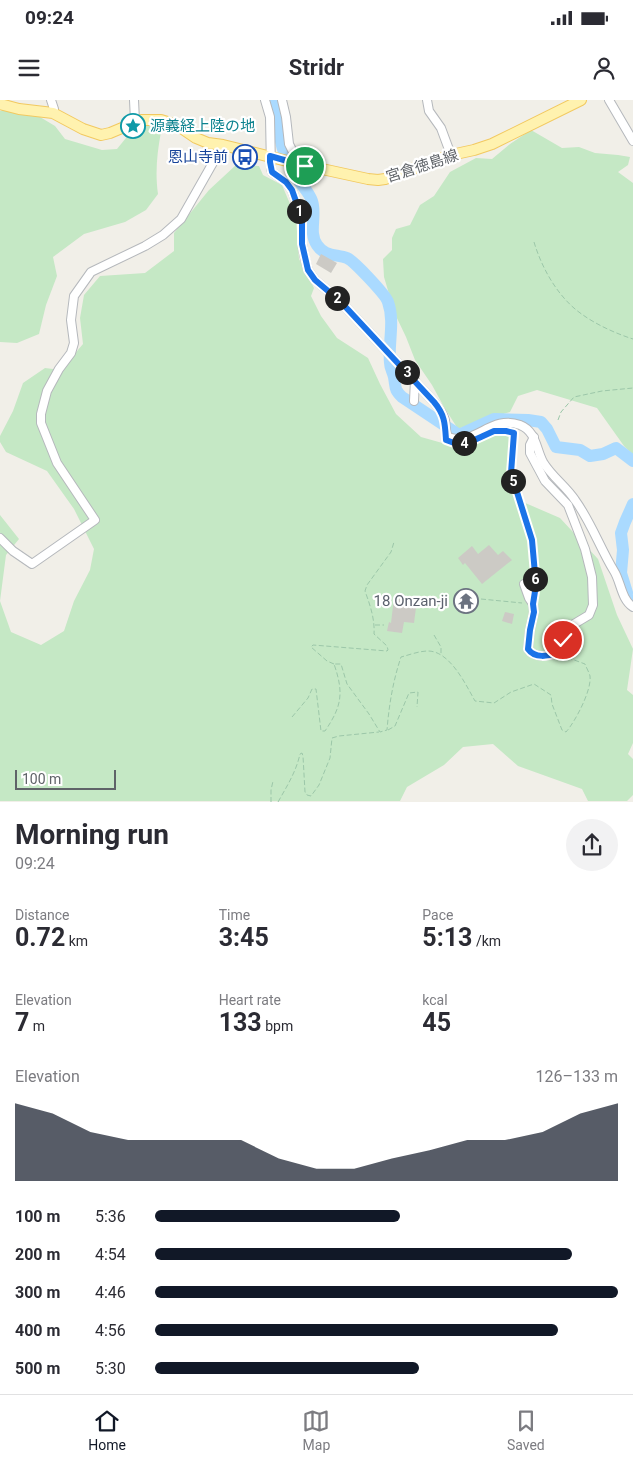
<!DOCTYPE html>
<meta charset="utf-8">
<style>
body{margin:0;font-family:Roboto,"Noto Sans JP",sans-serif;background:#f2f2f3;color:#2b2b33;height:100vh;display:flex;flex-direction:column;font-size:19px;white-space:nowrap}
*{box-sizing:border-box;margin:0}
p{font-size:16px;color:#7c7c81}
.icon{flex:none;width:28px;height:28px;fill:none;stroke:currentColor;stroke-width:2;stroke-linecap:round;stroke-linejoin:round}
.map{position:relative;height:702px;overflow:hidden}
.panel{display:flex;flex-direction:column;background:#fff;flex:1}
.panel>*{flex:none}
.scale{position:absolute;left:15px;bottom:12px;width:101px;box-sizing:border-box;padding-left:5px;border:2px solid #5f6368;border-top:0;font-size:14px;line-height:18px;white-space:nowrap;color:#5f6368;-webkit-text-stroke:4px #fff;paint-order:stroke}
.pin{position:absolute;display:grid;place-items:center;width:42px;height:42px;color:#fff;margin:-21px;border:2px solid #fff;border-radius:50%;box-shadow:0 1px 5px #0007}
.km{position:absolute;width:25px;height:25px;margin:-12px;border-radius:50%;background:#222;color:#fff;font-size:14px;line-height:25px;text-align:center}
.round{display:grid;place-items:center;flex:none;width:52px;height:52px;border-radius:26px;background:#f2f2f3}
.summary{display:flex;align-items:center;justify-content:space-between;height:85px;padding:0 15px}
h1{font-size:28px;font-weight:700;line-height:38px}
.metrics{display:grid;grid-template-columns:repeat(3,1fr);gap:8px;height:85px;padding:5px 15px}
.metrics div{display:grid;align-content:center}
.metrics b{font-size:25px;font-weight:700}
.metrics small{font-size:14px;font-weight:400}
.metrics p{font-size:14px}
.chart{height:140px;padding:10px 15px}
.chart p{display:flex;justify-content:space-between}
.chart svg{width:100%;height:90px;margin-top:5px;fill:#111827;opacity:.7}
ul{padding:0 15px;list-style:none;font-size:16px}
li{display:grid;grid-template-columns:80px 60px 1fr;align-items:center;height:38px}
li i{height:12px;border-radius:6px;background:#111827}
.status{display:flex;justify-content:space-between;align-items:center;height:35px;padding:0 25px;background:#fff;direction:ltr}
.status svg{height:14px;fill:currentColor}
header{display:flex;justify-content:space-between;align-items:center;height:65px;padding:0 15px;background:#fff;font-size:22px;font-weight:700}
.tab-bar{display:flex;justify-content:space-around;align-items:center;height:70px;border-top:1px solid #e1e1e2;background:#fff;font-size:14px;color:#7c7c81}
.tab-bar a{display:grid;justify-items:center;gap:2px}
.tab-bar .on{color:#111827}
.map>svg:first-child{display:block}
.green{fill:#c5e8c5}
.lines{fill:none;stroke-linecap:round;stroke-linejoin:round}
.river{stroke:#aadaff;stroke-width:12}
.building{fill:#cccac5}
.minor-casing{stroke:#b5b8bc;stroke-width:10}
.major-casing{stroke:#f2c960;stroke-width:12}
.path{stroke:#9cc7a9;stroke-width:1;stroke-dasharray:5 2.5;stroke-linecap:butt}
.minor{stroke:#fff;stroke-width:8}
.major{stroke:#fff2af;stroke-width:10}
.route-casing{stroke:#fff;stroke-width:10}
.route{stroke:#1a73e8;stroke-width:6}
.labels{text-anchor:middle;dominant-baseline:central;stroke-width:4.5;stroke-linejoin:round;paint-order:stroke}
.culture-label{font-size:15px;fill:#0d838f;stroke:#fff;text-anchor:start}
.transit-label{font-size:15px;fill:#164399;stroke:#fff;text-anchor:end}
.street-label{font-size:15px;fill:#5f6368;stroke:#fff}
.worship-label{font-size:15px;fill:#5b616d;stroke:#fff;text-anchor:end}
</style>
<div class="status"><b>09:24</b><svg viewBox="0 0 49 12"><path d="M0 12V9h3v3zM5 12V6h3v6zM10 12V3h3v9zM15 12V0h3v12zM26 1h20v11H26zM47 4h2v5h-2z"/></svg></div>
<header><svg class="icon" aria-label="menu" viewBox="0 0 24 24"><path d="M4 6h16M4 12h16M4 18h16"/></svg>Stridr<svg class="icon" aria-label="person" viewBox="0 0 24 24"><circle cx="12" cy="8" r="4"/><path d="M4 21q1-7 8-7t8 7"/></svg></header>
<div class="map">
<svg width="633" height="702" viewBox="0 0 633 702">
<rect width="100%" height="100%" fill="#f1efe8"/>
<g class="green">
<path d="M 4,10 L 40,17 L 55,26 L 65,39 L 102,50 L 117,49 L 130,33 L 148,25 L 161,32 C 157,53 155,73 158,94 L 146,110 L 125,122 L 84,134 L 53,157 L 57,176 L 46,205 L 39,234 L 17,243 L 0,242 L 0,11 Z"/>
<polygon points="531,30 562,48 579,47 595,53 618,55 630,57 628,65 618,72 633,83 633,355 624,346 597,308 537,290 518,296 510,312 476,322 458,329 444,307 432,285 415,260 406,237 395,214 384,177 383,159 392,150 392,138 396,129 410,125 420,105 434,96 450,72 476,58 492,59 510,44"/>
<polygon points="236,65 259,66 263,75 282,85 296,118 299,159 314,188 311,196 321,216 337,238 368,258 380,284 396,314 421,337 453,346 476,343 495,332 510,334 514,345 513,365 523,402 560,418 598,459 617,515 633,549 627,590 633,595 633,643 628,654 633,659 633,695 627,701 588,701 582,689 518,666 493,644 463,647 444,665 407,687 400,701 0,701 0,415 19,439 6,455 0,501 11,532 41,545 64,531 74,501 90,470 94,449 74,409 47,371 6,352 0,342 0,336 13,311 23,283 45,268 61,270 83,244 80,218 84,195 100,176 145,173 174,151 174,133 209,90"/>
</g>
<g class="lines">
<g class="river">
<path d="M 274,0 C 281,17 277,35 284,52 C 288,62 294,72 300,82 C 304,88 310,94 312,101 C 317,116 308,132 317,145 C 325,157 337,154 347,158 C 354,161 386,195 388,202 C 395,222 388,243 390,263 C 390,268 393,272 394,277 C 396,288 394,289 402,297 L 459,335 L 494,319 L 528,320 L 541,322 L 547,329 L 556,347 L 580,350 L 590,356 L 603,354 L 616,348 L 633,361"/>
<polyline points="633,404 625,422 621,433 623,450 621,473 628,496 633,501"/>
</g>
</g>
<g class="building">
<polygon points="321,154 337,163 331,173 316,164"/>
<polygon points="489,445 498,455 503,451 512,460 482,484 465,463 463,465 458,458 472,446 478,454"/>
<polygon points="463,494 477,494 476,503 474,503 474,506 463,507"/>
<polygon points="394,498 417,500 414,523 404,522 402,533 387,531 389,522 391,523"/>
<polygon points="505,512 514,514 512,524 502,521"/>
</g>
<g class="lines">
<defs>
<g id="minor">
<polyline points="51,0 54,9 53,13"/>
<polyline points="134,0 135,21"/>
<path d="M 265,0 L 270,17 L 271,69 L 272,72 L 286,82 L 292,90 L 298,107 L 302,122 L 302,144 L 305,159 L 308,170 L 315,180 L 340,201 L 434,302 C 439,308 443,313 445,320 C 446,327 445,331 448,337 C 475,347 491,314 520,325 C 536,331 536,349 543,362 C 552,377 566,386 575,400 C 591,422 600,448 614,471 C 621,482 621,499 633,507"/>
<polyline points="282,0 286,17 289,44 299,64"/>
<polyline points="427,0 429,11 441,28 451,55"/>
<polyline points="609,0 633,41"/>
<polyline points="414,301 415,280"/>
<polyline points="0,438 13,451 32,464 95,420 57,363 41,323 41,314 47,291 59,269 71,253 74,243 71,220 74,196 91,172 145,146 163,135 181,119 223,45"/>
<path d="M 524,484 L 529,498 L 533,504 L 534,512 L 530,530 L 528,549 C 535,559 548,556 559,553 L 563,540 L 568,530 L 574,524 L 589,515 L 593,505 L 592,477 L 585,449 L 568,405 L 545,381 L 530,353 L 530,345 L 534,337"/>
</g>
<polyline id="major" points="0,4 19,9 53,13 83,29 101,35 110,33 141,20 161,20 177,25 196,38 208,43 223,45 299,64 368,79 378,80 385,79 451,55 474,50 492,44 581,0"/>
</defs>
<use href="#minor" class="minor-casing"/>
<use href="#major" class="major-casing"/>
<g class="path">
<path d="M 534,142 C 542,169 559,199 583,215 C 597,225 617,234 633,239"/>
<polyline points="558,320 561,312 574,297 602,291 633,288"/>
<polyline points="505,331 514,333 511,373 532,439 536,485 535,491"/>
<polyline points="481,499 522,503"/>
<polyline points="375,525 384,525"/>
<polyline points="434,535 441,547 441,554"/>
<path d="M 334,564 L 327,561 L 311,547 L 313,545 L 387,551 L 388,550 L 387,546 L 374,534 C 375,519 370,505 365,491 L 367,485 L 391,452 L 394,442"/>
<path d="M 292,617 L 308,598 L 312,589 L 316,589 L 321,631 L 325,631 C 342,606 344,593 334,564 L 341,564 L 347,584 L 369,614 L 380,632 L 387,630 C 389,605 393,581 401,557 C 409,555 419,551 428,551 C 450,551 466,585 475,601 L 494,603 L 511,592 L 534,584 L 551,595 L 552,604 L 562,630 L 566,632 C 575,622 592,590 590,576 C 589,572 586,567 585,564 L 566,557"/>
<polyline points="388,630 395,626 409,593 418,592 417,607"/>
<polyline points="271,702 271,690 273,681"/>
<path d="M 278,702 C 287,686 296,672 300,654 L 302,653 L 303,656 L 305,692 L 307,695 L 311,696 L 319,685 L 330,658 L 332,638 L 339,636 L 379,632"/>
</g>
<use href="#minor" class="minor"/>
<use href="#major" class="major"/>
</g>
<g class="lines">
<defs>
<path id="route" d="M 305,66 L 270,56 L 270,62 L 272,72 L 286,82 L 292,90 L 298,107 L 302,122 L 302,144 L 308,170 L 315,180 L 340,201 L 434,302 C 445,315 445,324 446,340 L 457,344 L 470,342 L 494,331 L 506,331 L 514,333 L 511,373 L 532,440 L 536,485 L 533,504 L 534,512 L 530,530 L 528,549 C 535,559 548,556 558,553 L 563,540"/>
</defs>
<use href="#route" class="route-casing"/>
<use href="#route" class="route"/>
</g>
<defs>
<symbol id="sight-ring" viewBox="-11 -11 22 22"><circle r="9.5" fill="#fff" stroke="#0f9aa8" stroke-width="1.5"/><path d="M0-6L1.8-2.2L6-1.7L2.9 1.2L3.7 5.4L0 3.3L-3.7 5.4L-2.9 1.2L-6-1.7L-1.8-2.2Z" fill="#0f9aa8"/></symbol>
<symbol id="bus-ring" viewBox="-11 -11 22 22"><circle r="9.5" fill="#fff" stroke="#1a4fb4" stroke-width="1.5"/><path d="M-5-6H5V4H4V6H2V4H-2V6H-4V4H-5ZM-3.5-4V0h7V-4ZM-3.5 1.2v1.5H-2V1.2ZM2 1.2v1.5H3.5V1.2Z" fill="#1a4fb4"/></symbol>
<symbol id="temple-ring" viewBox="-11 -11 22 22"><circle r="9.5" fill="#fff" stroke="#6b7280" stroke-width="1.5"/><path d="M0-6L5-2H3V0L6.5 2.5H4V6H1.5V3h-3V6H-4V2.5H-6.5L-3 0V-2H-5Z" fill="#6b7280"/></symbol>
</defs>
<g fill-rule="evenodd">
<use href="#sight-ring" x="119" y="12" width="28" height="28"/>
<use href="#bus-ring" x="231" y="43" width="28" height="28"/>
<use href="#temple-ring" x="452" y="487" width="28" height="28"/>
</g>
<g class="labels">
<g class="culture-label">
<text x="150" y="26">源義経上陸の地</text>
</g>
<g class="transit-label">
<text x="228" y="57">恩山寺前</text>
</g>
<g class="street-label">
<text transform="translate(422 66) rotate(-18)">宮倉徳島線</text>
</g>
<g class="worship-label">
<text x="448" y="501">18 Onzan-ji</text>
</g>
</g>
</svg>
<div class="scale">100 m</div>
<div class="pin" style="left:305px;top:66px;background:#1e9e55"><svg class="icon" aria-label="arrive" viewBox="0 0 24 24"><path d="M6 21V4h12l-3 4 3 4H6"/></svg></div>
<div class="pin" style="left:563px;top:540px;background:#d93025"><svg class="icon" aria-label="check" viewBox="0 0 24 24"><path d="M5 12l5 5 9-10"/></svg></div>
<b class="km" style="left:299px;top:111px">1</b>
<b class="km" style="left:337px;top:198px">2</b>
<b class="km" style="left:407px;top:272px">3</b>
<b class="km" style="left:464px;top:343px">4</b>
<b class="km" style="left:513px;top:381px">5</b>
<b class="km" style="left:535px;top:479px">6</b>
</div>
<section class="panel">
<div class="summary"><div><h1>Morning run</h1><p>09:24</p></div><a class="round"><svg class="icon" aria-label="share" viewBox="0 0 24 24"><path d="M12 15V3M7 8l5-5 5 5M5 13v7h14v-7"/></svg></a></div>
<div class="metrics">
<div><p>Distance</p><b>0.72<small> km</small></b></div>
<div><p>Time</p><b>3:45</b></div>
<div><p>Pace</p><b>5:13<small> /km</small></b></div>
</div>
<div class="metrics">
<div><p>Elevation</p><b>7<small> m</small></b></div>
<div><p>Heart rate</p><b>133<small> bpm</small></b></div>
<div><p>kcal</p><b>45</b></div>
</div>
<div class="chart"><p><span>Elevation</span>126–133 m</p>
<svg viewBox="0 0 160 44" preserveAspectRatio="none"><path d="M0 44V6L10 11L20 20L30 24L40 24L50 24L60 24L70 33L80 38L90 38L100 33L110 29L120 24L130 24L140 20L150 11L160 6V44z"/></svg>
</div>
<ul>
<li><b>100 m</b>5:36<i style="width:53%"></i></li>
<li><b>200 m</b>4:54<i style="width:90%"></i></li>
<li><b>300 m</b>4:46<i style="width:100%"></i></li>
<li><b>400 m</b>4:56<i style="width:87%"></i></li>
<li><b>500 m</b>5:30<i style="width:57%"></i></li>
</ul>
</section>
<nav class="tab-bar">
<a class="on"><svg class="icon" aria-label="home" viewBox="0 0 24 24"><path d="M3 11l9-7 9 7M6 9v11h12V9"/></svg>Home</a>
<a><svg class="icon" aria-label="map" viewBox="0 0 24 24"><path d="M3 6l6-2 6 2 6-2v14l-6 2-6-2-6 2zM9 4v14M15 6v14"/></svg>Map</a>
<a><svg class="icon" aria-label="saved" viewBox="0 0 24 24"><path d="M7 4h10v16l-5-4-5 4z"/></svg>Saved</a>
</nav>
